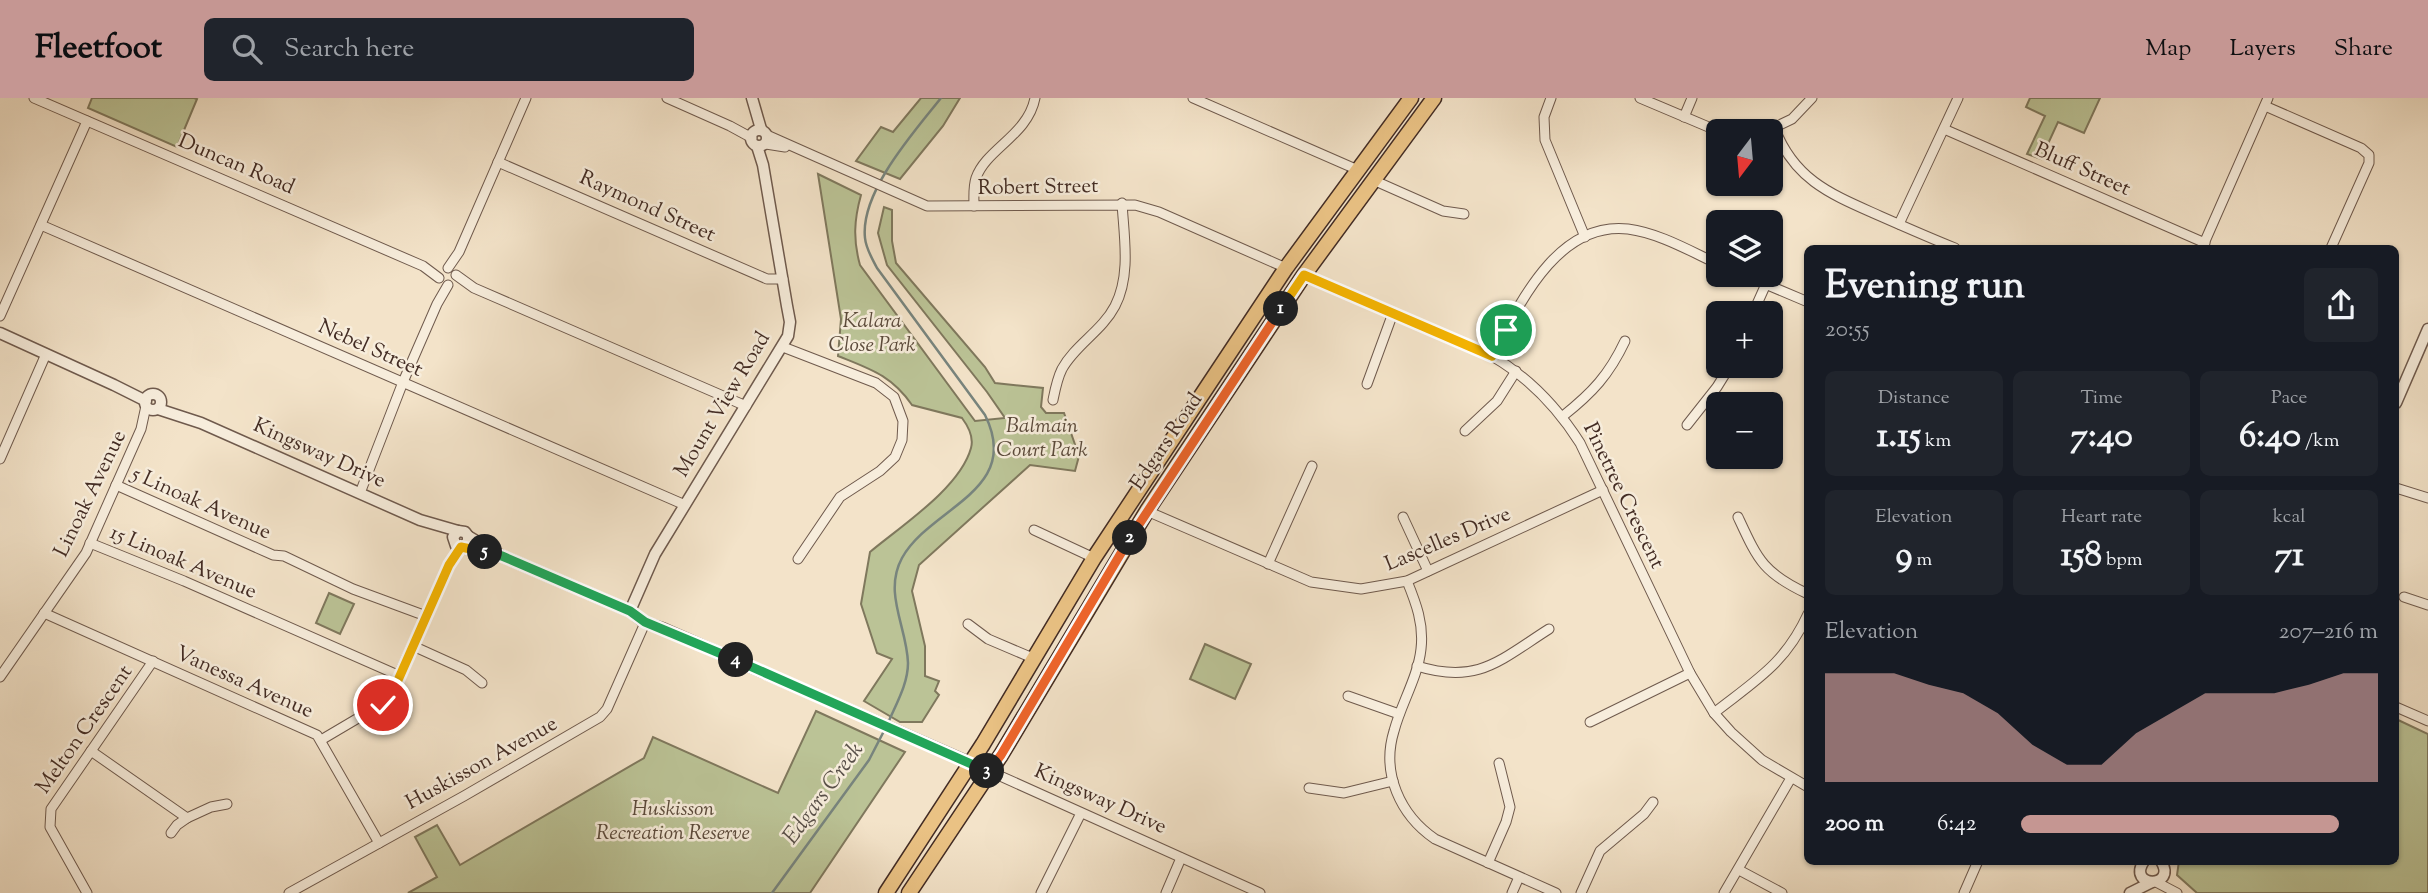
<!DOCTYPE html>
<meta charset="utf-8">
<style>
body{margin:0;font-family:"Sorts Mill Goudy",serif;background:#20242c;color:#f1f3f6;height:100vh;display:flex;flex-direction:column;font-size:26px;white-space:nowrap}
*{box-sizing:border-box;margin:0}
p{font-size:23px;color:#9ea1a6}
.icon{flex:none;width:38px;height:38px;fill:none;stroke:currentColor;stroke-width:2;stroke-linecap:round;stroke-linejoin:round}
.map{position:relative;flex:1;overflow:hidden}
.panel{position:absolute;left:1804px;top:147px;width:595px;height:620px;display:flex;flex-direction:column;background:#171b24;border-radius:10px;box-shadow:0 2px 5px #0004}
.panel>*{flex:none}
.needle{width:46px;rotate:196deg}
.controls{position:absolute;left:1706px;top:21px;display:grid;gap:14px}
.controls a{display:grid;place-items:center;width:77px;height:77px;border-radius:10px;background:#171b24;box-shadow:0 2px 5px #0004;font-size:35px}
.pin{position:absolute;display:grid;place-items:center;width:60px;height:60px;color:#fff;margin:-30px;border:4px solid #fff;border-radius:50%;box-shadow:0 2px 7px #0007}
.km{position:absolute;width:35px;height:35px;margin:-18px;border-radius:50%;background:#222;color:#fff;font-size:19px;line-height:35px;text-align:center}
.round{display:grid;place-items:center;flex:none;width:74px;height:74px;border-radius:10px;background:#20242c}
.summary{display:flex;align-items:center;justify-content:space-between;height:119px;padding:0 21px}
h1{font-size:38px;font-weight:700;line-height:52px}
.stats{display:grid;grid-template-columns:repeat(3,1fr);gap:10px;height:119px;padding:7px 21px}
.stats div{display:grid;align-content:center;border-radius:10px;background:#20242c;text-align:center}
.stats b{font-size:35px;font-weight:700}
.stats small{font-size:19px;font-weight:400}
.stats p{font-size:19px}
.chart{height:196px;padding:14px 21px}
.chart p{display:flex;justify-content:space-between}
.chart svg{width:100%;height:126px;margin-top:7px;fill:#c59692;opacity:.7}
ul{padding:0 21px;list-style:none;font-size:23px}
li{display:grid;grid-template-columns:112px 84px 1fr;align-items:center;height:52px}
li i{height:18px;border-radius:9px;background:#c59692}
header{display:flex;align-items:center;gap:42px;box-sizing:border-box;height:98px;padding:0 35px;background:#c59692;color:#111}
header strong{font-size:33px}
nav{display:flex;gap:38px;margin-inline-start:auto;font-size:24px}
.search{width:490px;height:63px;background:#20242c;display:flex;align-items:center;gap:18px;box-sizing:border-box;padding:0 24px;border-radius:10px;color:#9ea1a6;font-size:26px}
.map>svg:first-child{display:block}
.green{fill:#bbc396;stroke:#7f785d;stroke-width:2}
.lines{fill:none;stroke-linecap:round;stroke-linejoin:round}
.stream{stroke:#78847d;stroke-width:2.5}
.minor-casing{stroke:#6f5a4d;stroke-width:11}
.tertiary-casing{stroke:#6f5a4d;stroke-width:13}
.primary-casing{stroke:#432c24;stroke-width:17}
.minor{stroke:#f7eddc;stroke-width:9}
.tertiary{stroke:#f7eddc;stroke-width:10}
.primary{stroke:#eac284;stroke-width:14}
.split-1-casing{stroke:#fff;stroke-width:14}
.split-2-casing{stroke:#fff;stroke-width:14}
.split-3-casing{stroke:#fff;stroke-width:14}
.split-4-casing{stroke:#fff;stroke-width:14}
.split-5-casing{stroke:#fff;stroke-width:14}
.split-6-casing{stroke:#fff;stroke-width:14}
.split-1{stroke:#f5b400;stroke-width:9}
.split-2{stroke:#f0652b;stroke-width:9}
.split-3{stroke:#f0652b;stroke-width:9}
.split-4{stroke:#22a559;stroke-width:9}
.split-5{stroke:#22a559;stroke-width:9}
.split-6{stroke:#f5b400;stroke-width:9}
.labels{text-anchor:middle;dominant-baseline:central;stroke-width:5;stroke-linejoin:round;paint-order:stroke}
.street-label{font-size:21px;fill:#432c24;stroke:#f7eddc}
.park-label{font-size:21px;font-style:italic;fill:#5b4a3b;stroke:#f7eddc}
.water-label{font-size:23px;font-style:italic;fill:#595049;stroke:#f7eddc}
</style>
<header>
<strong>Fleetfoot</strong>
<div class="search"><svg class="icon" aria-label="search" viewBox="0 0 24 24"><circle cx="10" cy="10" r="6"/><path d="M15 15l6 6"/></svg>Search here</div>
<nav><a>Map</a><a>Layers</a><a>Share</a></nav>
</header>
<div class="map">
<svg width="2428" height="795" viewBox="0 0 2428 795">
<rect width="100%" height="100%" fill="#f3e3c9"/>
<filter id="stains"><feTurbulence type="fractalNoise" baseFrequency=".00286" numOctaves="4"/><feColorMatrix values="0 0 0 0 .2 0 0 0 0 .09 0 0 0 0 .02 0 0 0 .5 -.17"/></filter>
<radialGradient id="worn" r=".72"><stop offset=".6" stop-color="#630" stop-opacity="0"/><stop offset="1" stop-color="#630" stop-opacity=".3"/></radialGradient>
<g class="green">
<polygon points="92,0 194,0 197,1 177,49 88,10"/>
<polygon points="921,0 960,0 943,28 900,81 856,63 881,29 893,34"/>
<polygon points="2030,0 2100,0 2084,35 2058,24 2041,61 2027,56 2045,18 2026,9"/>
<path d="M 818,76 L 861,97 C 854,122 853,142 860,167 L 975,323 L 1005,320 L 987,294 L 887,167 L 878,135 L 884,109 L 892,112 L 892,143 L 896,165 L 985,269 L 995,285 L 1043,290 L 1041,309 L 1046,315 L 1064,315 L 1079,358 L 1075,373 L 1030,367 L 919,467 L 912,493 L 925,548 L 925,578 L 939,583 L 935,593 L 939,597 L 922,624 L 900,624 L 864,603 L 892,561 L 877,555 L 861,506 L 870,454 C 901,428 960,390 971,350 C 974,339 968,328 962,320 L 912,307 C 891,277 870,271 838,258 L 841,221 Z"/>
<polygon points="329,495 354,506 340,536 316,525"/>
<polygon points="1205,546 1251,566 1235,601 1190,581"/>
<polygon points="816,613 905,654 810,795 408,795 437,779 415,739 437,727 460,767 644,660 653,639 778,695"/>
<polygon points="2396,621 2428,636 2428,795 2197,795 2177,777 2179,763 2396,763"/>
</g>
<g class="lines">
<g class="stream">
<path d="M 888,625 C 896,606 908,586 908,565 C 907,529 883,495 902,460 C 930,409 1023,393 985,317 L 877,170 C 872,160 866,151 865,140 C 860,94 914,34 941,0"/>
<polyline points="772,795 869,662 885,631"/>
</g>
<defs>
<g id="minor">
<polyline points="34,0 423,168 439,180"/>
<polyline points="667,0 730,28 752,40"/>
<polyline points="1193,0 1358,72"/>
<polyline points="1551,0 1544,19 1545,42 1585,139"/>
<polyline points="1640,0 1718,33"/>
<polyline points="2265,8 2361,50 2369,57 2369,65 2331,150"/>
<polyline points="1684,19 1692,0"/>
<path d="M 1775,31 C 1795,83 1833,97 1880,118 C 1905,129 1930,140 1955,150"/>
<polyline points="1944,31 2205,145"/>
<polyline points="1767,33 1792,21 1812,0"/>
<polyline points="767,37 927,108 1135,107 1159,114 1286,170"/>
<polyline points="766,46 785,49"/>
<polyline points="498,64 767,181 783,181"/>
<polyline points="1373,82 1443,113 1464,116"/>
<path d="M 974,108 C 974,99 973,89 976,80 C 986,51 1028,37 1035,0"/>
<polyline points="1899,126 1958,0"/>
<polyline points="41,127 685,407"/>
<polyline points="2202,150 2268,0"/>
<polyline points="448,170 459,154 526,0"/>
<polyline points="456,177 474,190 746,308"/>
<path d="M 1304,177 L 1492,258 C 1530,280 1557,309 1580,345 L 1690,575 L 1714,615 L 1731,634 L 1762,662 L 1808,689"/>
<polyline points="1744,177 1808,204"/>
<polyline points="1753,215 1766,186"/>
<polyline points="0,218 87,23"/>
<polyline points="783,249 876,285 894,299 903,323 902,342 895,359 880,373 840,399 798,461"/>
<path d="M 1492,258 C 1519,207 1557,123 1628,131 C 1659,135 1690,153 1718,166"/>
<polyline points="1367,286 1393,215"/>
<path d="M 1053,302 C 1055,292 1057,281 1062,271 C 1075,247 1102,233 1115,208 C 1131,177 1124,139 1122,105"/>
<path d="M 1563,318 C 1592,295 1609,277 1625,243"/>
<polyline points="1687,327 1717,289 1730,268"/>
<polyline points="1465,333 1497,303 1516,273"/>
<polyline points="0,361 46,256"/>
<polyline points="116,387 273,457 284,458 353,491 426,518"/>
<polyline points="2396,390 2428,400"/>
<polyline points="360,395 403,284 437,206 448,187"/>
<polyline points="1147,413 1311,484 1361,491 1407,483 1603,392"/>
<polyline points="1403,419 1428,473"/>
<path d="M 1738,419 C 1758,462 1763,475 1808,496"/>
<polyline points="1034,432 1094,460"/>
<polyline points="90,445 184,483 400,578"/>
<polyline points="1268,466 1312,368"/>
<path d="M 1407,483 C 1416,505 1424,526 1421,551 C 1418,579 1401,606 1394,633 C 1381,675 1400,717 1435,741 L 1556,795"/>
<polyline points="2404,499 2428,507"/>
<polyline points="44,515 317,637 379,745"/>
<polyline points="968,526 988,541 1035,561"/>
<polyline points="413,548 466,572 482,585"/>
<path d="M 1417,568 C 1478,587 1500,562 1549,531"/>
<polyline points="0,579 86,455 141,331 146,308"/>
<polyline points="1348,598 1399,616"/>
<polyline points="2396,609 2428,623"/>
<path d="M 1714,615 C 1756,582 1785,566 1808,516"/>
<polyline points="1590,624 1690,575"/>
<polyline points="321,642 387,603 449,467 461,449"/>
<polyline points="91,653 187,720 211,709 227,706"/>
<polyline points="989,673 1260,795"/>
<polyline points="1309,690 1344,695 1393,683"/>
<polyline points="171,735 177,727 187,720"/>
<polyline points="1488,765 1506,724 1510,709 1499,665"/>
<polyline points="1739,772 1782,795"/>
<polyline points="2156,784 2177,795"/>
<polyline points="87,795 50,729 51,711 153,563"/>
<polyline points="289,795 464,698 600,619 607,611 645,525"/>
<polyline points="1041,795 1081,715"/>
<polyline points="1166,795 1181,760"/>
<polyline points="1512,795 1519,779"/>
<polyline points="1581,795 1600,753 1644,716 1653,704"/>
<polyline points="1724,795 1791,680"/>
<polyline points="1964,795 1978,763"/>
</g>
<g id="tertiary">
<polyline points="752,0 761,31"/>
<circle cx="759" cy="40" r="8"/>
<polyline points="0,235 114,287 146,303"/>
<circle cx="153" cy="304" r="8"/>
<polyline points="2396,305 2428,231"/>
<polyline points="158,311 201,325 420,422 458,433"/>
<polyline points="468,438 502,458 630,513 645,525 662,530 989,673"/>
<polyline points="463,448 468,444 468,438 465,434 458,433 453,439 456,448 489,455"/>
<polyline points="630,513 655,456 788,238 790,224 787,208 763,67 757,48"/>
<path d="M 2144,763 C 2126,790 2178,791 2161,763"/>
<polyline points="2130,795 2152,784"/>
</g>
<g id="primary">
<polyline points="886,795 983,646 1094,460 1207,289 1286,170 1411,0"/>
<polyline points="909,795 1001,657 1147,413 1304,177 1434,0"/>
</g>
</defs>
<use href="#minor" class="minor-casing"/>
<use href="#tertiary" class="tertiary-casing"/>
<use href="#primary" class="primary-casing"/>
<use href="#minor" class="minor"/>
<use href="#tertiary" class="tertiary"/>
<use href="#primary" class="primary"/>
</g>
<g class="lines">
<defs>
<polyline id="split-1" points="1281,211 1304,177 1492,258 1506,232"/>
<polyline id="split-2" points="1130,440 1281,211"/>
<polyline id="split-3" points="987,673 989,673 1001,657 1130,440"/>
<polyline id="split-4" points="736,562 987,673"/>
<polyline id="split-5" points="485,454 502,458 630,513 645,524 736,562"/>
<polyline id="split-6" points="383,607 391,598 449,467 461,449 485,454"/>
</defs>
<use href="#split-1" class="split-1-casing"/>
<use href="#split-2" class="split-2-casing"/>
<use href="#split-3" class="split-3-casing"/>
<use href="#split-4" class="split-4-casing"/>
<use href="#split-5" class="split-5-casing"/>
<use href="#split-6" class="split-6-casing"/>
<use href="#split-1" class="split-1"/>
<use href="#split-2" class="split-2"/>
<use href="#split-3" class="split-3"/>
<use href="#split-4" class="split-4"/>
<use href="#split-5" class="split-5"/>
<use href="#split-6" class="split-6"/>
</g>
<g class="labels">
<g class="street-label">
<text transform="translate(236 67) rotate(23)">Duncan Road</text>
<text transform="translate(2082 72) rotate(24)">Bluff Street</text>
<text transform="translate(1038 90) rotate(-1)">Robert Street</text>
<text transform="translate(647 109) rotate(24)">Raymond Street</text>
<text transform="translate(370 251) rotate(24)">Nebel Street</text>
<text transform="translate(723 307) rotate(-59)">Mount View Road</text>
<text transform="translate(1167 344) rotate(-56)">Edgars Road</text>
<text transform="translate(319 356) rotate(24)">Kingsway Drive</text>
<text transform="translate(91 396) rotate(-64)">Linoak Avenue</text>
<text transform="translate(1623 398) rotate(64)">Pinetree Crescent</text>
<text transform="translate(201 406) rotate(24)">5 Linoak Avenue</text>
<text transform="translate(1448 442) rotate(-23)">Lascelles Drive</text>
<text transform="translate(183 465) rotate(23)">15 Linoak Avenue</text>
<text transform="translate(244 585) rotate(24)">Vanessa Avenue</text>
<text transform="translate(85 632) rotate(-55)">Melton Crescent</text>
<text transform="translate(482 666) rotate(-29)">Huskisson Avenue</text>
<text transform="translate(1100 702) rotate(24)">Kingsway Drive</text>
</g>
<g class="park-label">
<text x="872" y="224">Kalara<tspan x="872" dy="24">Close Park</tspan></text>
<text x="1042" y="329">Balmain<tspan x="1042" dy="24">Court Park</tspan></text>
<text x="673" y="712">Huskisson<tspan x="673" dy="24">Recreation Reserve</tspan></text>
</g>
<g class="water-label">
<text transform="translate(824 696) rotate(-54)">Edgars Creek</text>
</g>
</g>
<rect width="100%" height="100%" filter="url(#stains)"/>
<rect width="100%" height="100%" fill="url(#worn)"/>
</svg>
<div class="controls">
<a><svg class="needle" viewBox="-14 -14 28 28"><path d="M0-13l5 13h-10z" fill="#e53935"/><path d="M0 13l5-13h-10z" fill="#9ea1a6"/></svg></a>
<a><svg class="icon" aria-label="layers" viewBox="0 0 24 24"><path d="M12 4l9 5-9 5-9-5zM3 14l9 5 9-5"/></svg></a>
<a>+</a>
<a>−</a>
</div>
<div class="pin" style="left:1506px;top:232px;background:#1e9e55"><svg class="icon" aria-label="arrive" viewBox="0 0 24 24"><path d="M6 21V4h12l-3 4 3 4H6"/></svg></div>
<div class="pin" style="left:383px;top:607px;background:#d93025"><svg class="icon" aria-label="check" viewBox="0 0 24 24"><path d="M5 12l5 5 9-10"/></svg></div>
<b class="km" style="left:1281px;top:211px">1</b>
<b class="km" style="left:1130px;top:440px">2</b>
<b class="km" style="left:987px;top:673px">3</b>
<b class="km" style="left:736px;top:562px">4</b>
<b class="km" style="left:485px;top:454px">5</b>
<section class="panel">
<div class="summary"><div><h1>Evening run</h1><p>20:55</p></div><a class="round"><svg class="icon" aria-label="share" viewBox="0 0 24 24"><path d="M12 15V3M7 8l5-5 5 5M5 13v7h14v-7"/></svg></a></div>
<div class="stats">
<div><p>Distance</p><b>1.15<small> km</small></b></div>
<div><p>Time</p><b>7:40</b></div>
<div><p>Pace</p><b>6:40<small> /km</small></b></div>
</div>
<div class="stats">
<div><p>Elevation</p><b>9<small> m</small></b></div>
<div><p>Heart rate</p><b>158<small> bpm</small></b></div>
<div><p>kcal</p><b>71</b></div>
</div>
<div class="chart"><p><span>Elevation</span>207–216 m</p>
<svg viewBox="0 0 160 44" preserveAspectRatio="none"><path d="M0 44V6L10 6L20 6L30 10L40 13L50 20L60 31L70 38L80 38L90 27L100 20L110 13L120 13L130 13L140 10L150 6L160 6V44z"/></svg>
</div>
<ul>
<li><b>200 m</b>6:42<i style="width:89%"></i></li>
</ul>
</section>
</div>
